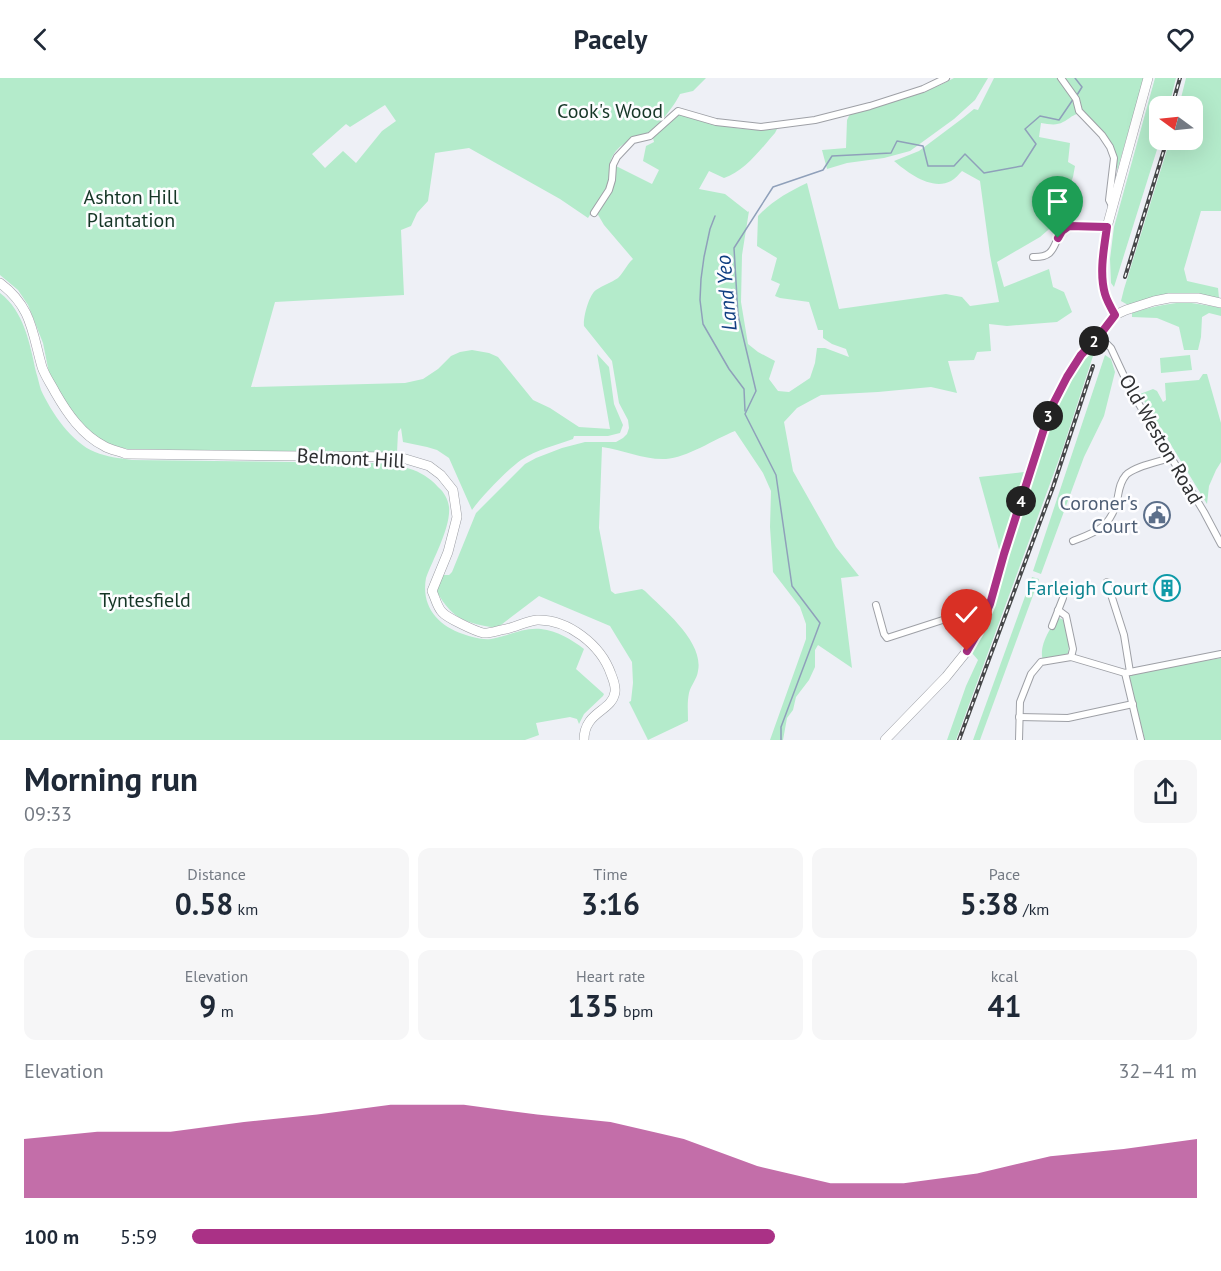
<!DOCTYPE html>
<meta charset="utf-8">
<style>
body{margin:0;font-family:"PT Sans",sans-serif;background:#f6f6f7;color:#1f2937;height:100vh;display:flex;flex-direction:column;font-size:22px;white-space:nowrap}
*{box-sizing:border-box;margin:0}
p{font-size:20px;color:#747a83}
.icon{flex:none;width:33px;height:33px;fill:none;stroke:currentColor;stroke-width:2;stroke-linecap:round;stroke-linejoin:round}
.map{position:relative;height:662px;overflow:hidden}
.panel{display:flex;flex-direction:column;background:#fff;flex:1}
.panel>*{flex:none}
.needle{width:39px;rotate:285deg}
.controls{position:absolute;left:1149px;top:18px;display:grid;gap:12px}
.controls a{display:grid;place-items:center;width:54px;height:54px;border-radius:12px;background:#fff;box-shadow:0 6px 24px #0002;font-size:30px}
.pin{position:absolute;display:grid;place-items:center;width:51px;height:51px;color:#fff;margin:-62px -26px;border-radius:50% 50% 50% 0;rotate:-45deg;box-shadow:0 0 6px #0007}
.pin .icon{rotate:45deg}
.km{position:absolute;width:30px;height:30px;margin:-15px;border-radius:50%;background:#222;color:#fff;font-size:16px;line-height:30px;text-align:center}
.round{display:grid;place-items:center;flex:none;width:63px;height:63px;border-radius:12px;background:#f6f6f7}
.summary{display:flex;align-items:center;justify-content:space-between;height:102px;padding:0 24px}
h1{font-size:33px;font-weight:600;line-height:45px}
.figures{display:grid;grid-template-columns:repeat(3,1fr);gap:9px;height:102px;padding:6px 24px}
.figures div{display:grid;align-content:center;border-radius:12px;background:#f6f6f7;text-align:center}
.figures b{font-size:30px;font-weight:600}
.figures small{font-size:16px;font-weight:400}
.figures p{font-size:16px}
.chart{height:168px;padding:12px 24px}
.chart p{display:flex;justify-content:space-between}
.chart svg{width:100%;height:108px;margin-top:6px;fill:#aa3186;opacity:.7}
ul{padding:0 24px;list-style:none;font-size:20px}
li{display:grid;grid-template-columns:96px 72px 1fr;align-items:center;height:45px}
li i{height:15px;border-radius:8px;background:#aa3186}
header{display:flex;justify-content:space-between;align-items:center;height:78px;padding:0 24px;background:#fff;font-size:27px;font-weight:600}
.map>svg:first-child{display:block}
.green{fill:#b4ebcb;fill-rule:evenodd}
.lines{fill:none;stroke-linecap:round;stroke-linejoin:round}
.stream{stroke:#8fa0ba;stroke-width:1.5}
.street-casing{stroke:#9ea0a6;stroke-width:8}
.secondary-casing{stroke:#9ea0a6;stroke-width:10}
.street{stroke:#fff;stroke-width:6}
.secondary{stroke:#fff;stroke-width:9}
.rail-casing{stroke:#464749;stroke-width:4}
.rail{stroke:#fdfdff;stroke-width:1.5;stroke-dasharray:4.5;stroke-linecap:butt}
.route-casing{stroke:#fff;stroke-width:12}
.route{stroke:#aa3186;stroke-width:8}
.labels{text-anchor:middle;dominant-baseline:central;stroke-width:5;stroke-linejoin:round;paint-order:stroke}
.park-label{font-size:20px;fill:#153626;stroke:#fdfdff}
.street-label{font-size:20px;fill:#2e2f31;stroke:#fdfdff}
.service-label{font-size:20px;fill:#4e5e75;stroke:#fdfdff;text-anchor:end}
.culture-label{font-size:20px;fill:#0d838f;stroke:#fdfdff;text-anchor:end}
.water-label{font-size:21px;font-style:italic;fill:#0f3e81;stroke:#fdfdff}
</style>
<header><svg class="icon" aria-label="back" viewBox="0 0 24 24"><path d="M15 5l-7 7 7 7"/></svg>Pacely<svg class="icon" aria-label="heart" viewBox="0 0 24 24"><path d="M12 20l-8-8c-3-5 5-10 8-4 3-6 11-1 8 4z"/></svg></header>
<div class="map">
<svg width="1221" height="662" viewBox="0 0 1221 662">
<rect width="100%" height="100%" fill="#eef0f6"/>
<g class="green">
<path d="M 0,0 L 706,0 L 693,13 L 680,16 C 675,27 658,49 647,55 C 636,61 625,62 616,73 C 606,85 612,95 607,108 C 603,119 594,130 588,140 L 560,121 L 469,70 L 435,75 L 428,123 L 417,135 L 411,148 L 401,152 L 404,217 L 275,224 L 251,309 L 405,305 L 423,301 L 438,291 L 451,278 L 460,274 L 472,272 L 489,275 L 498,279 L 533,322 L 550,330 L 579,349 L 610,351 L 597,276 L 609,289 L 614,326 L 623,347 L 620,355 L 608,358 L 574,358 L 573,361 C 556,367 536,372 521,382 C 506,393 483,417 472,432 L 449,380 L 437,372 L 427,369 L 403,364 L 401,350 L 398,354 L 397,375 L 127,371 L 103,365 L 72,339 L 49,295 L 43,265 L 28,227 L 18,212 L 0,197 ZM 385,27 L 396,43 L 382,53 L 356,85 L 343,73 L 325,90 L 312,76 L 346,46 L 350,49 Z"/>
<path d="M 954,0 L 988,0 L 975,22 L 954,41 L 910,73 L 884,80 L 847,85 L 827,91 L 822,72 L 846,70 L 847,42 L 850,36 C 884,26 922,18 954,0 Z"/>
<path d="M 994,0 L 1144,0 L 1117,93 L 1116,79 L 1079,29 L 1077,36 C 1071,38 1069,41 1063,44 C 1056,48 1049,46 1041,45 L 1039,59 L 1070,65 L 1068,84 L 1075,88 L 1073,99 L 1055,146 L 1040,159 L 997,184 L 1004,209 L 1049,191 L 1053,209 L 1064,214 L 1072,234 L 1057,244 L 1007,248 L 989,246 L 991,273 L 977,274 L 974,282 L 948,283 L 957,315 L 931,309 L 878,314 L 821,317 L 797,330 L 784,344 L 793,393 L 836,469 L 859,498 L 841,500 L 852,590 L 818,567 L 815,572 L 815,589 L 809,602 L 796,619 L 793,632 L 787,640 L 783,662 L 770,662 L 806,561 L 806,546 L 800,529 L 773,494 L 770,449 L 771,413 L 763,395 L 735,353 C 715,361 686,380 666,381 C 644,382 623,372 602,369 L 599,450 L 611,513 L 615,516 L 642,511 L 645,513 C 664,532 704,564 698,593 C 697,601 691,607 689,615 C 687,624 688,634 688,643 L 648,662 L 629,624 L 631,623 L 633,605 L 632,584 L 610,548 L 539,518 L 497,550 C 466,545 453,542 437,514 L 441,497 L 449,497 L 452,494 L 476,435 L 525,386 L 536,380 L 562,370 L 585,364 L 616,364 L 623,360 L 627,356 L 629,350 L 628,342 L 619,325 L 612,283 L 584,248 C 583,239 589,217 596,212 C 603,207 611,205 618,200 C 624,194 627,186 633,181 L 604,147 L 597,135 L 611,113 L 614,87 L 652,106 L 659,92 L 643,83 L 646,68 L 654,64 L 653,60 L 679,35 C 711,46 742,55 777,51 L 775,55 C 761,71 744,94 724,100 L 709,93 L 699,111 L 725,116 L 748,134 L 749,133 L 742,177 L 741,224 L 748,266 L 758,274 L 775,283 L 769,301 L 778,313 L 789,314 L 810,300 L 815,285 L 817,270 L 825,270 L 849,279 L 846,271 L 832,266 L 823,260 L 823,252 L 818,252 L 809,224 L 780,220 L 775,218 L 780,206 L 771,202 L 777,180 L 757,168 L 758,138 C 772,123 788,114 807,105 L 839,231 L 946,216 L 962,219 L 970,228 L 999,224 L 990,177 L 980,103 L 962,93 C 959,96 955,101 951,103 C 932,113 908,95 894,83 L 919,73 L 963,40 L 974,31 L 978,32 Z"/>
<polygon points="1155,0 1176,0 1169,28 1160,28 1160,62 1114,209 1111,205 1110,181 1114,149"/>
<polygon points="1186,0 1221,0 1221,133 1201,133 1184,191 1187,203 1218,210 1219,220 1194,216 1162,217 1128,227 1121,223 1124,211 1170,62 1192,62 1192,28 1179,28"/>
<path d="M 0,215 C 24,233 30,266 36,294 C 38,300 39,306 41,312 C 51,334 72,365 95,374 C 107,379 119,380 132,382 L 375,385 C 400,387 421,390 438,409 C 444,414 448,421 449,429 C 451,449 433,481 426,500 C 421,528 437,547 463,556 C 472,559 481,562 491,561 C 508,558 524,549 541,551 C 557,553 571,561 584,571 L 576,591 L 604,616 L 603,618 L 584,636 L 579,646 L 577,641 L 570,639 L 536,645 L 539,657 L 525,662 L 0,662 Z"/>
<path d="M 1185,224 L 1211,228 L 1221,230 L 1221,238 L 1209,235 L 1202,239 L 1201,259 L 1198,272 L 1184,272 L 1179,249 L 1157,240 L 1132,239 L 1132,235 C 1150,229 1166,226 1185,224 Z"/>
<path d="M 1091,275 L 1094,275 L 1062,373 L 956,662 L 947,662 L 966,608 L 978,582 L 972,575 L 989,538 L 1055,331 C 1065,310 1074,290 1091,275 Z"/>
<polygon points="1105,277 1111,281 1115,294 1104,338 1084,379 1041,496 1033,493"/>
<polygon points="1190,277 1192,292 1161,295 1160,280"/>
<polygon points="1203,296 1207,296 1221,345 1221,384 1216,392 1209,408 1207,426 1140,316 1153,311 1157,313 1163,324 1166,322 1165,305 1199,302"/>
<polygon points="1024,394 1000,475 979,399"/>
<polygon points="1032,499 1039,501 980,662 973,662"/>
<path d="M 1059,540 L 1062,541 L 1064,543 L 1069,568 L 1068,575 L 1064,578 L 1043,582 C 1038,570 1050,548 1059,540 Z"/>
<polygon points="1221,580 1221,662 1145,662 1129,601 1130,598 1132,595"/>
</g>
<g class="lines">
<g class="stream">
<polyline points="1075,0 1082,9 1077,17"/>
<polyline points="715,138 710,151 704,179 701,201 700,222 703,246 729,291 744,311 745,333"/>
<polyline points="781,662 781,649 820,545 792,508 776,397 745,336 756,313 738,237 734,170 773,109 823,92 832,78 891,75 897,63 923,68 928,88 954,88 965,76 984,95 1022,88 1036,66 1025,51 1040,38 1059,42 1074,20"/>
</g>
<defs>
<g id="street">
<polyline points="1061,0 1076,21 1079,33 1102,57 1110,69 1114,80 1109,122 1112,128"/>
<polyline points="594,135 609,112 612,102 613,87 617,79 633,62 650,58 678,33 716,44 761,49 815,42 870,28 923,11 946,0"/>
<path d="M 1033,179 C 1061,180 1050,159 1068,150 C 1076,145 1097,149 1107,149"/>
<polyline points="1099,258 1111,270 1131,313 1204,434 1221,466"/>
<path d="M 1073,463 C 1096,454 1110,450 1117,423 C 1119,414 1119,405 1126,397 C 1135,388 1158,384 1170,380"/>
<polyline points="1107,504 1124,557 1130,594"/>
<polyline points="876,527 884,556 887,560 989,527"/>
<polyline points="1058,532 1066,538 1073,571 1071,579"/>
<polyline points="1052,548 1063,520"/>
<polyline points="1125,595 1141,662"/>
<polyline points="1019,639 1068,640 1133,626"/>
<polyline points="1019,662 1020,624 1031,596 1041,584 1071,579 1125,595 1221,576"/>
</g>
<g id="secondary">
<path d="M 0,205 C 32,229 32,254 42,289 C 45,298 51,306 55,314 C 67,335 82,357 104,368 C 110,372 119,373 126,376 L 399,379 L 429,388 L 441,397 L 453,412 L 457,439 L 448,474 L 432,513 C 435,519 437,529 442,534 C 447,540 475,553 483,555 C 489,556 499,552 506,551 C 516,549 527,543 537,542 C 568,541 601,567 611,596 C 613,601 616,608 615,614 C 612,634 584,633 584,662"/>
<path d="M 1115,237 C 1111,230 1107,223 1105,216 C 1099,195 1104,170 1107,149 L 1148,0"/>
<polyline points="885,662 946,599 967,573 978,554 990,526 1004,476 1050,332 1067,299 1081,277 1099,258 1115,237 1126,232 1154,223 1169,220 1198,220 1221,225"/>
</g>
</defs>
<use href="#street" class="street-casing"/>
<use href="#secondary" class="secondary-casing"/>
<use href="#street" class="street"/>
<use href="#secondary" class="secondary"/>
<defs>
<g id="rail">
<polyline points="1172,28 1180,0"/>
<polyline points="1125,199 1167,62"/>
<polyline points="959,662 1053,409 1093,288"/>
</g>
</defs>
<use href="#rail" class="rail-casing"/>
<use href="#rail" class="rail"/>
</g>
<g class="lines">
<defs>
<path id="route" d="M 967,573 L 978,554 L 990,526 L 1004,476 L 1050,332 L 1067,299 L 1081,277 L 1099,258 L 1115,237 C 1111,230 1107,223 1105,216 C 1099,195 1104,170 1107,149 L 1069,148 L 1062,153 L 1058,160"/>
</defs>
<use href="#route" class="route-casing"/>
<use href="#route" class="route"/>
</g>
<defs>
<symbol id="civic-ring" viewBox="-11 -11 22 22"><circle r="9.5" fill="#fdfdff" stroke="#5c6f8a" stroke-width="1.5"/><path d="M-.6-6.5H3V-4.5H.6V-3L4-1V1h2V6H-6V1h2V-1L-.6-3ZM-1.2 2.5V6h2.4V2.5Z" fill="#5c6f8a"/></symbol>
<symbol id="building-ring" viewBox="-11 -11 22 22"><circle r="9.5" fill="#fdfdff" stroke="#0f9aa8" stroke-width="1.5"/><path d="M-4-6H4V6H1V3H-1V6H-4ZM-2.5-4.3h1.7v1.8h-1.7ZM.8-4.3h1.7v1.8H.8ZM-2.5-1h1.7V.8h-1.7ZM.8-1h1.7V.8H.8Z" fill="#0f9aa8"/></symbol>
</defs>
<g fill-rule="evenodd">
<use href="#civic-ring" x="1142" y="422" width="30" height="30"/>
<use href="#building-ring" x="1152" y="495" width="30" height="30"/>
</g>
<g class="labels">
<g class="park-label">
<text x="610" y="33">Cook's Wood</text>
<text x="131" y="119">Ashton Hill<tspan x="131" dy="23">Plantation</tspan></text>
<text x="145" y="522">Tyntesfield</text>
</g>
<g class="street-label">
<text transform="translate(1161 361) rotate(60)">Old Weston Road</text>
<text transform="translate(351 380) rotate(3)">Belmont Hill</text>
</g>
<g class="service-label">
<text x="1138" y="425">Coroner's<tspan x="1138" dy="23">Court</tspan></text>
</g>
<g class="culture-label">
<text x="1148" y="510">Farleigh Court</text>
</g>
<g class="water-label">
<text transform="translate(726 215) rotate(-95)">Land Yeo</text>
</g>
</g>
</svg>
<div class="controls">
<a><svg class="needle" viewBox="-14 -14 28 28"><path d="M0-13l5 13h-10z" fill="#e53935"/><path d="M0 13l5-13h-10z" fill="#747a83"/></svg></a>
</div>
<div class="pin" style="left:1058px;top:160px;background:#1e9e55"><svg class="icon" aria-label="arrive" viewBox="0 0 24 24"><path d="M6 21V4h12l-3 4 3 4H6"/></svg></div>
<div class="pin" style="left:967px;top:573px;background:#d93025"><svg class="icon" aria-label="check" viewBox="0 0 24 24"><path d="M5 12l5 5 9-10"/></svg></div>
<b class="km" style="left:1094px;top:263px">2</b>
<b class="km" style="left:1048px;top:338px">3</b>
<b class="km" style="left:1021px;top:423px">4</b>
</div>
<section class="panel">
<div class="summary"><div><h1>Morning run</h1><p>09:33</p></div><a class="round"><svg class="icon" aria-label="share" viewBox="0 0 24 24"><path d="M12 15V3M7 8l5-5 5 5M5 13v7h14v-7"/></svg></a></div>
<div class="figures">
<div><p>Distance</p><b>0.58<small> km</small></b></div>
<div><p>Time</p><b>3:16</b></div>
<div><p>Pace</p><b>5:38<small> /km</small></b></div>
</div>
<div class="figures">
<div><p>Elevation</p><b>9<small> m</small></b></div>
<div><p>Heart rate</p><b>135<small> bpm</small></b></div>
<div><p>kcal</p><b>41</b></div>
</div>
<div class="chart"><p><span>Elevation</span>32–41 m</p>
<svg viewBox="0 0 160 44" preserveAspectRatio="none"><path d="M0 44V20L10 17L20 17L30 13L40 10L50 6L60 6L70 10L80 13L90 20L100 31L110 38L120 38L130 34L140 27L150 24L160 20V44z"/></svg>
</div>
<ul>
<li><b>100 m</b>5:59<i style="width:58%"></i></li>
</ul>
</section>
